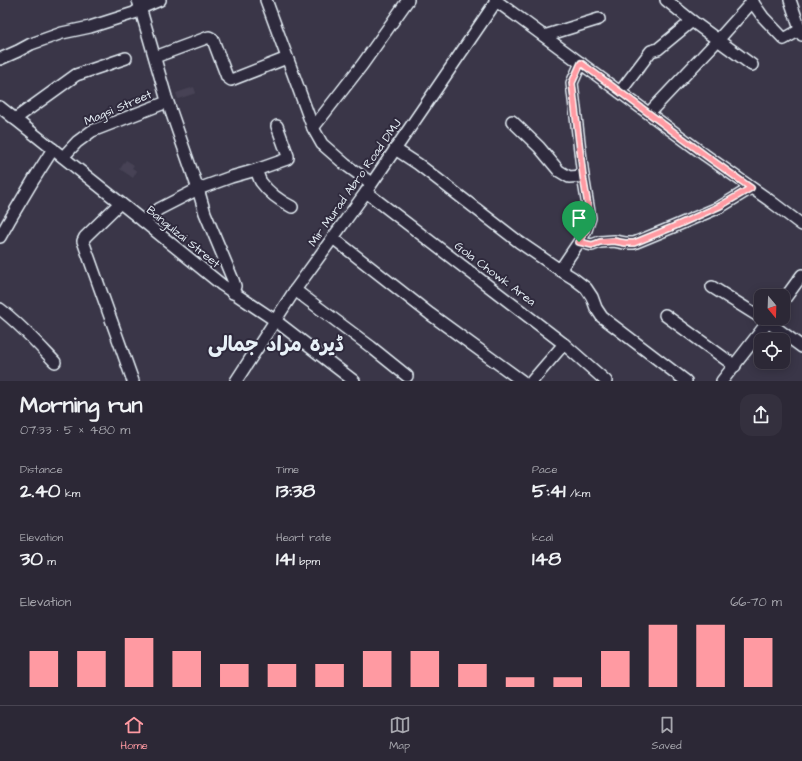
<!DOCTYPE html>
<meta charset="utf-8">
<style>
body{margin:0;font-family:"Architects Daughter","Playpen Sans Arabic",sans-serif;background:#34303e;color:#f1f3f6;height:100vh;display:flex;flex-direction:column;font-size:15px;white-space:nowrap}
*{box-sizing:border-box;margin:0}
p{font-size:13px;color:#a6a6ad}
.icon{flex:none;width:22px;height:22px;fill:none;stroke:currentColor;stroke-width:2;stroke-linecap:round;stroke-linejoin:round}
.map{position:relative;height:381px;overflow:hidden}
.details{display:flex;flex-direction:column;background:#2c2836;flex:1}
.details>*{flex:none}
.needle{width:26px;rotate:161deg}
.controls{position:absolute;left:754px;top:289px;display:grid;gap:8px}
.controls a{display:grid;place-items:center;width:36px;height:36px;border-radius:8px;background:#2c2836;box-shadow:0 2px 10px #0003,0 0 0 1px #484451;font-size:20px}
.pin{position:absolute;display:grid;place-items:center;width:34px;height:34px;color:#fff;margin:-41px -17px;border-radius:50% 50% 50% 0;rotate:-45deg;box-shadow:0 0 4px #0007}
.pin .icon{rotate:45deg}
.round{display:grid;place-items:center;flex:none;width:42px;height:42px;border-radius:12px;background:#34303e}
.head{display:flex;align-items:center;justify-content:space-between;height:68px;padding:0 20px}
h1{font-size:22px;font-weight:700;line-height:30px}
.metrics{display:grid;grid-template-columns:repeat(3,1fr);gap:6px;height:68px;padding:4px 20px}
.metrics div{display:grid;align-content:center}
.metrics b{font-size:20px;font-weight:700}
.metrics small{font-size:11px;font-weight:400}
.metrics p{font-size:11px}
.chart{height:112px;padding:8px 20px}
.chart p{display:flex;justify-content:space-between}
.chart svg{width:100%;height:72px;margin-top:4px;stroke:#ff9aa2;stroke-width:6}
.dock{display:flex;justify-content:space-around;align-items:center;height:56px;border-top:1px solid #484451;background:#2c2836;font-size:11px;color:#a6a6ad}
.dock a{display:grid;justify-items:center;gap:2px}
.dock .on{color:#ff9aa2}
.map>svg:first-child{display:block}
.built{fill:#464354}
.lines{fill:none;stroke-linecap:round;stroke-linejoin:round}
.minor-casing{stroke:#e8f1f8;stroke-width:14}
.minor{stroke:#2f2a3d;stroke-width:11}
.route-casing{stroke:#fff;stroke-width:8}
.route{stroke:#ff9aa2;stroke-width:5}
.labels{text-anchor:middle;dominant-baseline:central;stroke-width:4;stroke-linejoin:round;paint-order:stroke}
.street-label{font-size:12px;fill:#e8f1f8;stroke:#2f2a3d}
.town-label{font-size:20px;font-weight:bold;fill:#e8f1f8;stroke:#2f2a3d}
</style>
<div class="map">
<svg width="802" height="381" viewBox="0 0 802 381">
<rect width="100%" height="100%" fill="#3a3648"/>
<filter id="ink" filterUnits="userSpaceOnUse"><feTurbulence type="fractalNoise" baseFrequency=".025" numOctaves="2"/><feDisplacementMap in="SourceGraphic" scale="8" xChannelSelector="R" yChannelSelector="G"/><feConvolveMatrix kernelMatrix="1 2 1 2 8 2 1 2 1" color-interpolation-filters="sRGB"/></filter>
<g filter="url(#ink)">
<g class="built">
<polygon points="194,87 196,93 178,99 176,93"/>
<polygon points="126,160 134,165 132,168 137,171 133,178 120,169"/>
</g>
<g class="lines">
<defs>
<g id="minor">
<polyline points="138,0 166,97 198,189 205,213 233,280 235,286 233,293"/>
<polyline points="266,0 313,128 322,144 346,165 371,183"/>
<polyline points="495,0 705,155 769,200 802,225"/>
<polyline points="666,0 692,21 752,65"/>
<polyline points="751,0 763,17 784,39 800,30"/>
<polyline points="790,0 802,35"/>
<polyline points="544,36 599,19"/>
<polyline points="155,57 209,37 211,38 213,40 227,77 231,80 287,58"/>
<polyline points="0,59 18,51 31,44 62,33 90,27 134,13 141,8 160,0"/>
<polyline points="620,92 651,51 658,49 692,21"/>
<polyline points="0,107 143,221 222,285 276,321 354,381"/>
<polyline points="649,113 718,40 753,1"/>
<polyline points="15,119 76,75 126,58"/>
<polyline points="512,121 539,147 559,171 569,177 583,176"/>
<polyline points="313,128 362,65 408,0"/>
<polyline points="395,149 418,164 519,242 560,270 583,236 586,230 590,218 583,176 572,83 581,63"/>
<polyline points="63,157 77,142 92,131 167,102"/>
<path d="M 256,170 C 258,174 259,179 261,182 C 269,193 280,201 292,207"/>
<polyline points="366,192 564,344 606,381"/>
<polyline points="120,203 85,237 83,241 133,381"/>
<polyline points="143,221 159,209 198,189 231,177 256,170 287,159 288,158 288,156 277,126"/>
<polyline points="0,237 9,221 34,179 53,149"/>
<polyline points="333,238 430,314 522,381"/>
<polyline points="579,242 592,245 600,242 614,241 625,243 634,243 673,227 720,207 751,188"/>
<polyline points="560,270 573,278 586,288 592,297 596,308 602,317 686,381"/>
<polyline points="712,287 768,322 802,347"/>
<polyline points="295,290 371,347 407,376"/>
<polyline points="783,301 802,275"/>
<path d="M 0,309 C 20,324 37,343 55,362"/>
<polyline points="665,315 735,366"/>
<polyline points="236,381 295,290 366,192 497,0"/>
<polyline points="532,381 564,344"/>
<polyline points="722,381 771,318"/>
</g>
</defs>
<use href="#minor" class="minor-casing"/>
<use href="#minor" class="minor"/>
</g>
</g>
<g class="lines" filter="url(#ink)">
<defs>
<polygon id="route" points="581,63 705,155 751,188 720,206 673,227 634,243 625,243 614,241 600,242 592,245 579,242 586,230 590,218 583,176 572,83"/>
</defs>
<use href="#route" class="route-casing"/>
<use href="#route" class="route"/>
</g>
<g class="labels">
<g class="street-label">
<text transform="translate(118 108) rotate(-23)">Magsi Street</text>
<text transform="translate(355 183) rotate(-55)">Mir Murad Abro Road DMJ</text>
<text transform="translate(183 237) rotate(39)">Bangulzai Street</text>
<text transform="translate(495 274) rotate(37)">Gola Chowk Area</text>
</g>
<g class="town-label">
<text x="276" y="345">ڈیرہ مراد جمالی</text>
</g>
</g>
</svg>
<div class="controls">
<a><svg class="needle" viewBox="-14 -14 28 28"><path d="M0-13l5 13h-10z" fill="#e53935"/><path d="M0 13l5-13h-10z" fill="#a6a6ad"/></svg></a>
<a><svg class="icon" aria-label="locate" viewBox="0 0 24 24"><circle cx="12" cy="12" r="6"/><path d="M12 2v4M12 18v4M2 12h4M18 12h4"/></svg></a>
</div>
<div class="pin" style="left:579px;top:242px;background:#1e9e55"><svg class="icon" aria-label="arrive" viewBox="0 0 24 24"><path d="M6 21V4h12l-3 4 3 4H6"/></svg></div>
</div>
<section class="details">
<div class="head"><div><h1>Morning run</h1><p>07:33 · 5 × 480 m</p></div><a class="round"><svg class="icon" aria-label="share" viewBox="0 0 24 24"><path d="M12 15V3M7 8l5-5 5 5M5 13v7h14v-7"/></svg></a></div>
<div class="metrics">
<div><p>Distance</p><b>2.40<small> km</small></b></div>
<div><p>Time</p><b>13:38</b></div>
<div><p>Pace</p><b>5:41<small> /km</small></b></div>
</div>
<div class="metrics">
<div><p>Elevation</p><b>30<small> m</small></b></div>
<div><p>Heart rate</p><b>141<small> bpm</small></b></div>
<div><p>kcal</p><b>148</b></div>
</div>
<div class="chart"><p><span>Elevation</span>66–70 m</p>
<svg viewBox="0 0 160 44" preserveAspectRatio="none"><path d="M5 44V22M15 44V22M25 44V14M35 44V22M45 44V30M55 44V30M65 44V30M75 44V22M85 44V22M95 44V30M105 44V38M115 44V38M125 44V22M135 44V6M145 44V6M155 44V14"/></svg>
</div>
</section>
<nav class="dock">
<a class="on"><svg class="icon" aria-label="home" viewBox="0 0 24 24"><path d="M3 11l9-7 9 7M6 9v11h12V9"/></svg>Home</a>
<a><svg class="icon" aria-label="map" viewBox="0 0 24 24"><path d="M3 6l6-2 6 2 6-2v14l-6 2-6-2-6 2zM9 4v14M15 6v14"/></svg>Map</a>
<a><svg class="icon" aria-label="saved" viewBox="0 0 24 24"><path d="M7 4h10v16l-5-4-5 4z"/></svg>Saved</a>
</nav>
